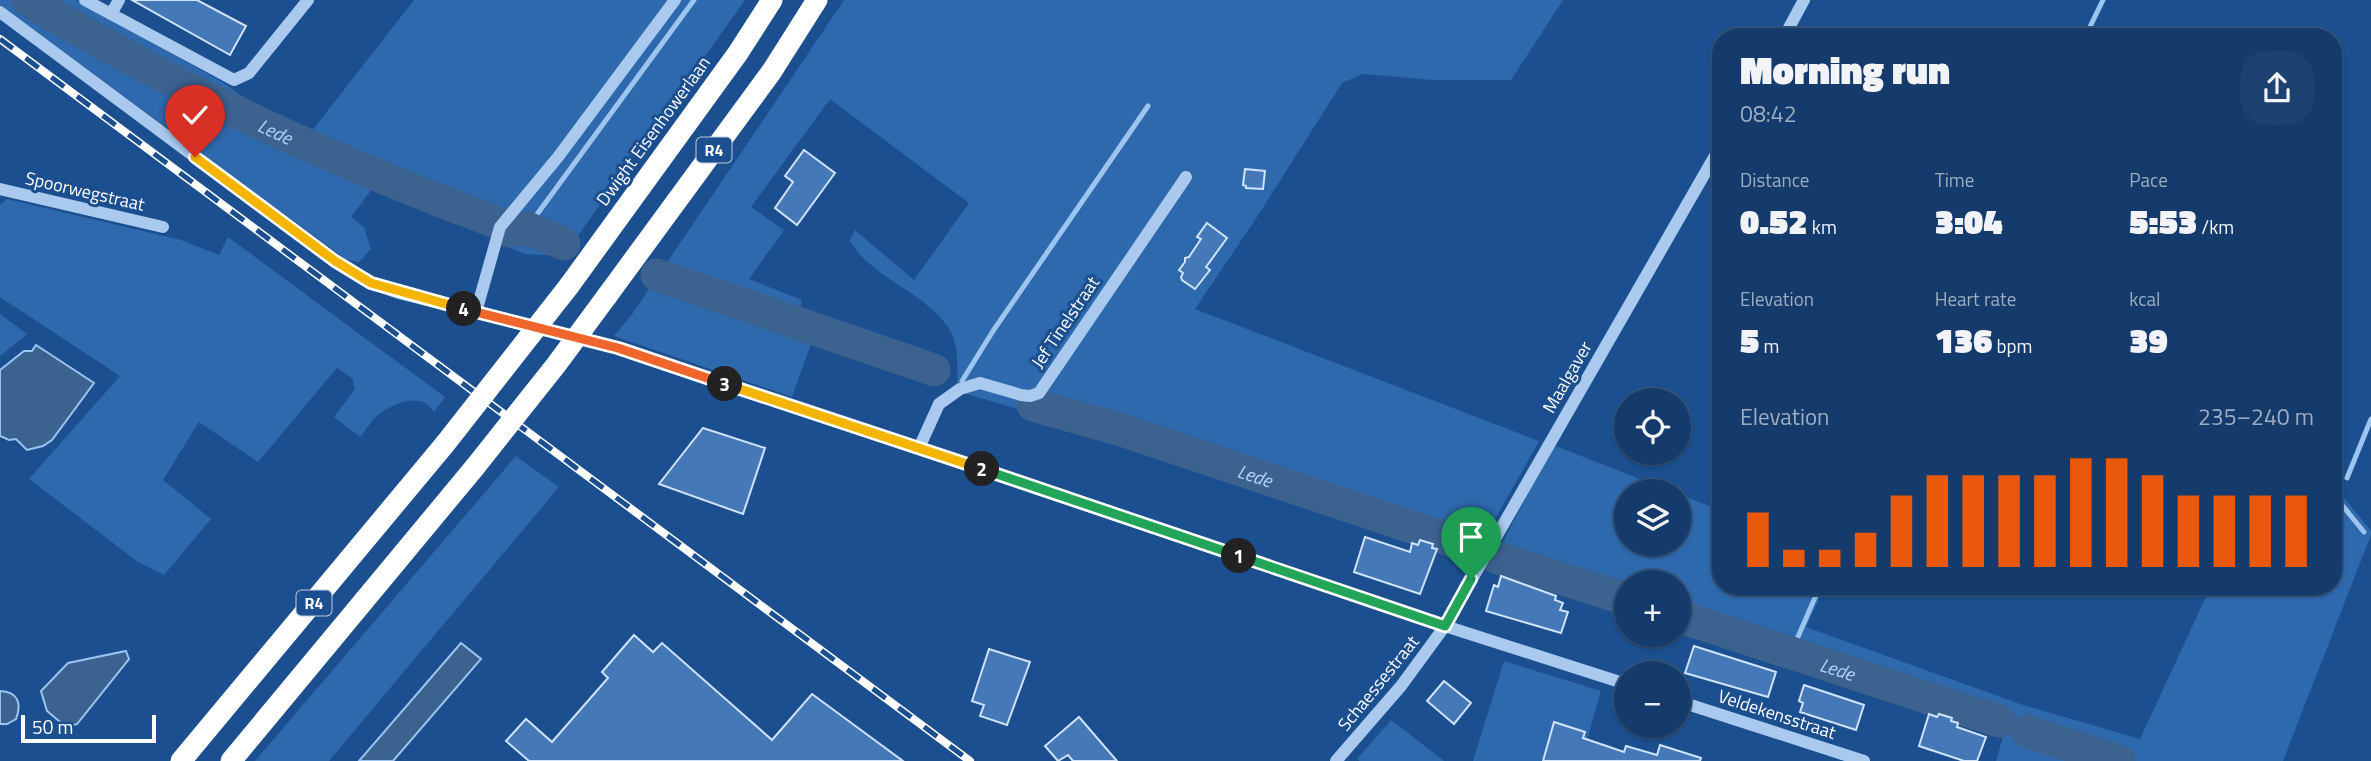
<!DOCTYPE html>
<meta charset="utf-8">
<style>
body{margin:0;font-family:"Titillium Web",sans-serif;background:#1d4271;color:#f1f3f6;height:100vh;display:flex;flex-direction:column;font-size:26px;white-space:nowrap}
*{box-sizing:border-box;margin:0}
p{font-size:23px;color:#9dadc1}
.icon{flex:none;width:38px;height:38px;fill:none;stroke:currentColor;stroke-width:2;stroke-linecap:round;stroke-linejoin:round}
.map{position:relative;flex:1;overflow:hidden}
.panel{position:absolute;left:1712px;top:28px;width:630px;height:567px;display:flex;flex-direction:column;background:#143b6b;border-radius:28px;box-shadow:0 2px 5px #0004,0 0 0 2px #33557e}
.panel>*{flex:none}
.controls{position:absolute;left:1614px;top:388px;display:grid;gap:14px}
.controls a{display:grid;place-items:center;width:77px;height:77px;border-radius:50%;background:#143b6b;box-shadow:0 2px 5px #0004,0 0 0 2px #33557e;font-size:35px}
.scale{position:absolute;left:21px;bottom:18px;width:135px;box-sizing:border-box;padding-left:7px;border:4px solid #fff;border-top:0;font-size:19px;line-height:24px;white-space:nowrap;color:#fff;-webkit-text-stroke:5px #1b4f8f;paint-order:stroke}
.pin{position:absolute;display:grid;place-items:center;width:60px;height:60px;color:#fff;margin:-72px -30px;border-radius:50% 50% 50% 0;rotate:-45deg;box-shadow:0 0 7px #0007}
.pin .icon{rotate:45deg}
.km{position:absolute;width:35px;height:35px;margin:-18px;border-radius:50%;background:#222;color:#fff;font-size:19px;line-height:35px;text-align:center}
.round{display:grid;place-items:center;flex:none;width:74px;height:74px;border-radius:28px;background:#1d4271}
.headline{display:flex;align-items:center;justify-content:space-between;height:119px;padding:0 28px}
h1{font-size:38px;font-weight:800;line-height:52px}
.stats{display:grid;grid-template-columns:repeat(3,1fr);gap:10px;height:119px;padding:7px 28px}
.stats div{display:grid;align-content:center}
.stats b{font-size:35px;font-weight:800}
.stats small{font-size:19px;font-weight:400}
.stats p{font-size:19px}
.chart{height:196px;padding:14px 28px}
.chart p{display:flex;justify-content:space-between}
.chart svg{width:100%;height:126px;margin-top:7px;stroke:#ea580c;stroke-width:6}
.map>svg:first-child{display:block}
.green{fill:#2e69ad}
.water{fill:#3c6290;stroke:#9cc4f0;stroke-width:2}
.lines{fill:none;stroke-linecap:round;stroke-linejoin:round}
.stream{stroke:#9cc4f0;stroke-width:5}
.river{stroke:#3c6290;stroke-width:33}
.building{fill:#4478b7;stroke:#cfe3fa;stroke-width:2}
.minor{stroke:#a9c9ee;stroke-width:12}
.highway{stroke:#fff;stroke-width:21}
.rail-casing{stroke:#fff;stroke-width:8}
.rail{stroke:#1b4f8f;stroke-width:5;stroke-dasharray:16;stroke-linecap:butt}
.highway-bridge{stroke:#fff;stroke-width:21}
.split-1-casing{stroke:#fff;stroke-width:14}
.split-2-casing{stroke:#fff;stroke-width:14}
.split-3-casing{stroke:#fff;stroke-width:14}
.split-4-casing{stroke:#fff;stroke-width:14}
.split-5-casing{stroke:#fff;stroke-width:14}
.split-1{stroke:#22a559;stroke-width:9}
.split-2{stroke:#22a559;stroke-width:9}
.split-3{stroke:#f5b400;stroke-width:9}
.split-4{stroke:#f0652b;stroke-width:9}
.split-5{stroke:#f5b400;stroke-width:9}
.labels{text-anchor:middle;dominant-baseline:central;stroke-width:6;stroke-linejoin:round;paint-order:stroke}
.shield{fill:#1b4f8f;stroke:#bbcadd;stroke-width:2}
.shield-label{font-size:16px;font-weight:bold;fill:#fff}
.street-label{font-size:18px;fill:#fff;stroke:#1b4f8f}
.water-label{font-size:19px;font-style:italic;fill:#b5d3f5;stroke:#1b4f8f}
</style>
<div class="map">
<svg width="2371" height="761" viewBox="0 0 2371 761">
<rect width="100%" height="100%" fill="#1b4f8f"/>
<g class="green">
<polygon points="0,0 76,0 224,83 304,141 414,0 745,0 575,240 562,256 525,254 503,245 391,164 351,217 364,227 371,249 359,262 347,260 0,5"/>
<path d="M 844,0 L 1563,0 L 1511,80 L 1432,80 L 1363,74 L 1342,83 L 1257,217 L 1195,309 L 1539,441 L 1471,562 L 1108,436 L 957,391 C 957,371 960,344 948,327 C 923,291 873,279 850,241 L 855,230 L 914,280 L 969,203 L 830,99 L 751,207 L 784,230 L 749,279 L 802,300 L 796,327 L 814,335 L 792,397 L 614,336 L 633,313 Z"/>
<path d="M 7,199 L 181,240 L 219,255 L 228,237 L 445,397 L 434,412 C 423,393 400,401 383,411 C 374,416 367,429 360,437 L 334,417 L 355,389 L 352,378 L 337,368 L 258,462 L 199,422 L 163,480 L 211,519 L 164,575 L 138,562 L 29,479 L 120,376 L 0,297 L 0,205 Z"/>
<polygon points="0,314 27,334 0,356"/>
<polygon points="1553,445 1673,492 1626,492 1626,544 1678,544 1678,494 1720,510 1720,586 1825,586 1806,627 2020,704 2140,739 2211,586 2333,586 2333,484 2371,531 2371,535 2283,761 1996,761 2005,730 1678,624 1678,583 1626,583 1626,607 1492,563"/>
<polygon points="516,456 559,487 329,761 255,761"/>
<polygon points="1504,661 1601,691 1581,761 1473,761"/>
<polygon points="1391,720 1444,761 1360,761 1357,759"/>
</g>
<g class="water">
<polygon points="36,345 94,383 52,440 43,446 27,450 16,439 9,440 0,436 0,370 24,351 32,351"/>
<polygon points="461,643 481,659 393,761 359,761"/>
<polygon points="126,651 129,659 77,724 66,727 47,711 41,691 68,663"/>
<path d="M 0,691 C 18,692 22,703 16,719 L 7,724 L 0,724 Z"/>
</g>
<g class="lines">
<g class="stream">
<polyline points="2085,37 2103,0"/>
<polyline points="1714,180 1720,183"/>
<polyline points="527,228 694,0"/>
<polyline points="962,381 993,331 1148,106"/>
<polyline points="2347,478 2371,419"/>
<polyline points="2333,494 2364,532"/>
<polyline points="1791,653 1820,586"/>
</g>
<g class="river">
<path id="s1" d="M 28,0 C 176,89 335,162 496,222"/>
<polyline points="509,231 527,228 564,244"/>
<polyline points="657,275 934,370"/>
<path id="s2" d="M 1033,405 L 1122,430 L 1477,549"/>
<polyline points="1495,557 1626,599"/>
<path id="s3" d="M 1678,616 L 1999,721"/>
<polyline points="2027,731 2119,761"/>
</g>
</g>
<g class="building">
<polygon points="132,0 197,0 246,26 230,55"/>
<polygon points="804,150 835,173 797,225 775,208 793,182 785,176"/>
<polygon points="1245,169 1265,171 1263,189 1246,188 1246,186 1243,185"/>
<polygon points="1207,223 1227,238 1206,267 1210,270 1195,289 1182,280 1181,277 1183,273 1179,270 1185,262 1185,258 1189,257 1201,239 1197,237"/>
<polygon points="703,428 765,448 743,514 659,484"/>
<polygon points="1365,537 1410,552 1412,543 1418,545 1420,540 1433,544 1432,548 1437,549 1420,594 1354,572"/>
<polygon points="1501,576 1556,596 1555,600 1563,603 1560,610 1568,612 1561,633 1486,611 1494,585 1498,587"/>
<polygon points="634,635 653,652 662,643 772,740 812,694 903,761 529,761 506,741 526,719 552,742 608,678 602,672"/>
<polygon points="1694,646 1776,672 1768,697 1685,673"/>
<polygon points="989,649 1030,662 1007,725 980,716 984,705 972,701"/>
<polygon points="1444,681 1471,703 1454,724 1427,701"/>
<polygon points="1804,685 1864,705 1856,730 1800,712 1803,703 1799,701"/>
<polygon points="1929,714 1937,717 1939,714 1952,718 1951,721 1958,723 1957,727 1986,737 1977,761 1964,761 1919,746"/>
<polygon points="1079,717 1117,761 1073,761 1068,755 1058,761 1045,746"/>
<polygon points="1554,722 1585,732 1583,738 1624,752 1626,746 1657,755 1660,745 1701,758 1700,761 1543,761"/>
</g>
<g class="lines">
<g class="minor">
<polyline points="85,0 234,80 249,73 308,0"/>
<polyline points="0,12 335,261 371,283 399,293 618,348 1445,626 1626,684"/>
<polyline points="111,14 119,0"/>
<polyline points="1784,37 1804,0"/>
<polyline points="0,189 163,227"/>
<polyline points="476,312 500,227 558,157 675,0"/>
<polyline points="919,448 939,404 960,389 980,383 1021,395 1030,396 1039,393 1186,177"/>
<polyline points="1678,701 1864,761"/>
<polyline points="1336,761 1401,686 1445,626 1720,147"/>
</g>
<g class="highway">
<polyline points="569,286 738,53 772,0"/>
<polyline points="607,296 772,71 817,0"/>
<polyline points="181,761 445,444"/>
<polyline points="231,761 475,467"/>
</g>
<defs>
<polyline id="rail" points="0,39 970,761"/>
</defs>
<use href="#rail" class="rail-casing"/>
<use href="#rail" class="rail"/>
<g class="highway-bridge">
<polyline points="445,444 569,286"/>
<polyline points="475,467 556,365 607,296"/>
</g>
</g>
<g class="lines">
<defs>
<polyline id="split-1" points="1239,556 1445,626 1471,579"/>
<polyline id="split-2" points="982,469 1239,556"/>
<polyline id="split-3" points="725,384 982,469"/>
<polyline id="split-4" points="464,309 618,348 725,384"/>
<polyline id="split-5" points="195,157 335,261 371,283 464,309"/>
</defs>
<use href="#split-1" class="split-1-casing"/>
<use href="#split-2" class="split-2-casing"/>
<use href="#split-3" class="split-3-casing"/>
<use href="#split-4" class="split-4-casing"/>
<use href="#split-5" class="split-5-casing"/>
<use href="#split-1" class="split-1"/>
<use href="#split-2" class="split-2"/>
<use href="#split-3" class="split-3"/>
<use href="#split-4" class="split-4"/>
<use href="#split-5" class="split-5"/>
</g>
<g class="labels">
<g class="shield">
<rect x="696.5" y="137.5" width="35" height="25" rx="5"/>
<rect x="296.5" y="590.5" width="35" height="25" rx="5"/>
</g>
<g class="shield-label">
<text x="714" y="150">R4</text>
<text x="314" y="603">R4</text>
</g>
<g class="street-label">
<text transform="translate(653 131) rotate(-54)">Dwight Eisenhowerlaan</text>
<text transform="translate(85 191) rotate(13)">Spoorwegstraat</text>
<text transform="translate(1065 322) rotate(-56)">Jef Tinelstraat</text>
<text transform="translate(1567 377) rotate(-60)">Maalgaver</text>
<text transform="translate(1378 683) rotate(-51)">Schaessestraat</text>
<text transform="translate(1777 714) rotate(18)">Veldekensstraat</text>
</g>
<g class="water-label">
<text stroke="none"><textPath href="#s1" startOffset="280">Lede</textPath></text>
<text stroke="none"><textPath href="#s2" startOffset="233">Lede</textPath></text>
<text stroke="none"><textPath href="#s3" startOffset="168">Lede</textPath></text>
</g>
</g>
</svg>
<div class="controls">
<a><svg class="icon" aria-label="locate" viewBox="0 0 24 24"><circle cx="12" cy="12" r="6"/><path d="M12 2v4M12 18v4M2 12h4M18 12h4"/></svg></a>
<a><svg class="icon" aria-label="layers" viewBox="0 0 24 24"><path d="M12 4l9 5-9 5-9-5zM3 14l9 5 9-5"/></svg></a>
<a>+</a>
<a>−</a>
</div>
<div class="scale">50 m</div>
<div class="pin" style="left:1471px;top:579px;background:#1e9e55"><svg class="icon" aria-label="arrive" viewBox="0 0 24 24"><path d="M6 21V4h12l-3 4 3 4H6"/></svg></div>
<div class="pin" style="left:195px;top:157px;background:#d93025"><svg class="icon" aria-label="check" viewBox="0 0 24 24"><path d="M5 12l5 5 9-10"/></svg></div>
<b class="km" style="left:1239px;top:556px">1</b>
<b class="km" style="left:982px;top:469px">2</b>
<b class="km" style="left:725px;top:384px">3</b>
<b class="km" style="left:464px;top:309px">4</b>
<section class="panel">
<div class="headline"><div><h1>Morning run</h1><p>08:42</p></div><a class="round"><svg class="icon" aria-label="share" viewBox="0 0 24 24"><path d="M12 15V3M7 8l5-5 5 5M5 13v7h14v-7"/></svg></a></div>
<div class="stats">
<div><p>Distance</p><b>0.52<small> km</small></b></div>
<div><p>Time</p><b>3:04</b></div>
<div><p>Pace</p><b>5:53<small> /km</small></b></div>
</div>
<div class="stats">
<div><p>Elevation</p><b>5<small> m</small></b></div>
<div><p>Heart rate</p><b>136<small> bpm</small></b></div>
<div><p>kcal</p><b>39</b></div>
</div>
<div class="chart"><p><span>Elevation</span>235–240 m</p>
<svg viewBox="0 0 160 44" preserveAspectRatio="none"><path d="M5 44V25M15 44V38M25 44V38M35 44V32M45 44V19M55 44V12M65 44V12M75 44V12M85 44V12M95 44V6M105 44V6M115 44V12M125 44V19M135 44V19M145 44V19M155 44V19"/></svg>
</div>
</section>
</div>
